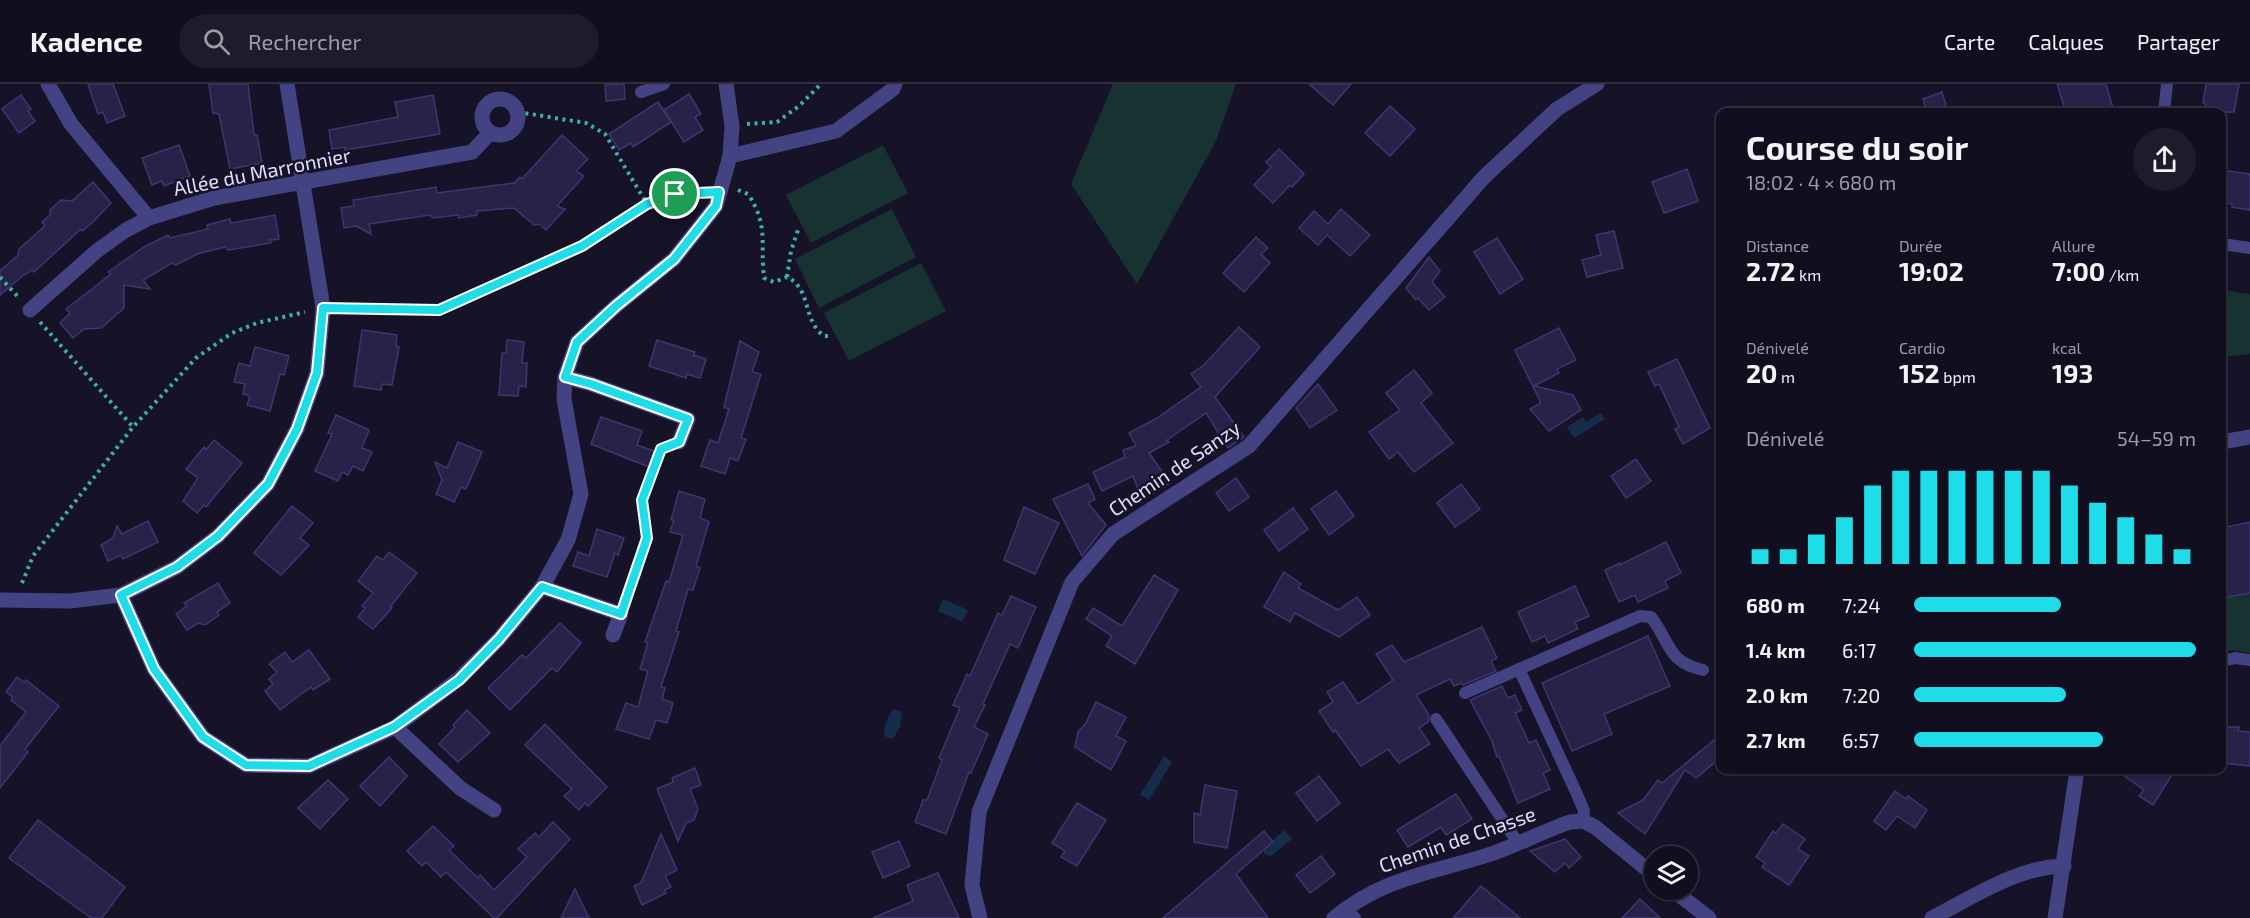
<!DOCTYPE html>
<html lang="fr">
<meta charset="utf-8">
<style>
body{margin:0;font-family:"Exo 2",sans-serif;background:#1e1c2c;color:#f1f3f6;height:100vh;display:flex;flex-direction:column;font-size:22px;white-space:nowrap}
*{box-sizing:border-box;margin:0}
p{font-size:20px;color:#9c9ca4}
.icon{flex:none;width:33px;height:33px;fill:none;stroke:currentColor;stroke-width:2;stroke-linecap:round;stroke-linejoin:round}
.map{position:relative;flex:1;overflow:hidden}
.panel{position:absolute;left:1716px;top:24px;width:510px;height:666px;display:flex;flex-direction:column;background:#100e1f;border-radius:12px;box-shadow:0 2px 4px #0004,0 0 0 2px #302e3d}
.panel>*{flex:none}
.fabs{position:absolute;left:1644px;top:762px;display:grid;gap:12px}
.fabs a{display:grid;place-items:center;width:54px;height:54px;border-radius:50%;background:#100e1f;box-shadow:0 2px 4px #0004,0 0 0 2px #302e3d;font-size:30px}
.pin{position:absolute;display:grid;place-items:center;width:51px;height:51px;color:#fff;margin:-26px;border:3px solid #fff;border-radius:50%;box-shadow:0 2px 6px #0007}
.round{display:grid;place-items:center;flex:none;width:63px;height:63px;border-radius:32px;background:#1e1c2c}
.overview{display:flex;align-items:center;justify-content:space-between;height:102px;padding:0 30px}
h1{font-size:33px;font-weight:700;line-height:45px}
.stats{display:grid;grid-template-columns:repeat(3,1fr);gap:9px;height:102px;padding:6px 30px}
.stats div{display:grid;align-content:center}
.stats b{font-size:26px;font-weight:700}
.stats small{font-size:16px;font-weight:400}
.stats p{font-size:16px}
.chart{height:168px;padding:12px 30px}
.chart p{display:flex;justify-content:space-between}
.chart svg{width:100%;height:108px;margin-top:6px;stroke:#1edce8;stroke-width:6}
ul{padding:0 30px;list-style:none;font-size:20px}
li{display:grid;grid-template-columns:96px 72px 1fr;align-items:center;height:45px}
li i{height:15px;border-radius:8px;background:#1edce8}
header{display:flex;align-items:center;gap:36px;box-sizing:border-box;height:84px;padding:0 30px;background:#100e1f;border-bottom:2px solid #302e3d}
header strong{font-size:28px}
nav{display:flex;gap:33px;margin-inline-start:auto;font-size:21px}
.search{width:420px;height:54px;background:#1e1c2c;display:flex;align-items:center;gap:15px;box-sizing:border-box;padding:0 21px;border-radius:33px;color:#9c9ca4;font-size:22px}
.map>svg:first-child{display:block}
.green{fill:#173230}
.water{fill:#152c4b}
.building{fill:#282148;stroke:#3f3671;stroke-width:1.5}
.lines{fill:none;stroke-linecap:round;stroke-linejoin:round}
.path{stroke:#3db1a5;stroke-width:4;stroke-dasharray:3 4.5;stroke-linecap:butt}
.service{stroke:#434383;stroke-width:12}
.minor{stroke:#434383;stroke-width:15}
.route-casing{stroke:#fff;stroke-width:12}
.route{stroke:#1edce8;stroke-width:8}
.labels{text-anchor:middle;dominant-baseline:central;stroke-width:5;stroke-linejoin:round;paint-order:stroke}
.street-label{font-size:20px;fill:#e1defc;stroke:#161329}
</style>
<header>
<strong>Kadence</strong>
<div class="search"><svg class="icon" aria-label="search" viewBox="0 0 24 24"><circle cx="10" cy="10" r="6"/><path d="M15 15l6 6"/></svg>Rechercher</div>
<nav><a>Carte</a><a>Calques</a><a>Partager</a></nav>
</header>
<div class="map">
<svg width="2250" height="834" viewBox="0 0 2250 834">
<rect width="100%" height="100%" fill="#161329"/>
<g class="green">
<polygon points="1113,0 1236,0 1216,57 1137,200 1071,100"/>
<polygon points="883,61 908,109 811,159 786,111"/>
<polygon points="892,125 916,173 819,224 795,175"/>
<polygon points="921,179 946,227 849,277 824,229"/>
<polygon points="2222,206 2250,210 2250,270 2222,273"/>
<polygon points="2250,509 2250,569 2233,566 2222,569 2222,514"/>
</g>
<g class="water">
<polygon points="1601,329 1605,335 1574,354 1567,343 1583,333 1586,338"/>
<polygon points="943,515 968,526 962,538 938,527"/>
<path d="M 894,625 L 902,628 L 900,643 L 893,655 L 884,652 C 884,642 887,633 894,625 Z"/>
<polygon points="1164,672 1172,678 1149,716 1140,711"/>
<polygon points="1285,746 1292,755 1271,772 1264,770 1264,764"/>
</g>
<g class="building">
<polygon points="88,0 113,0 125,32 107,39 103,28 98,30"/>
<polygon points="209,0 248,0 254,51 257,51 262,79 230,85 219,30 213,29"/>
<polygon points="624,0 625,15 606,17 605,1"/>
<polygon points="1309,0 1351,0 1333,21"/>
<polygon points="2057,0 2106,0 2114,28 2066,28"/>
<polygon points="2206,0 2239,0 2234,28 2205,28 2206,20 2203,19"/>
<polygon points="1942,8 1948,28 1927,28 1923,15"/>
<polygon points="689,10 701,30 695,33 703,46 684,58 664,26"/>
<polygon points="21,11 31,25 28,27 35,37 19,49 2,25"/>
<polygon points="433,11 440,50 345,66 345,63 332,65 329,46 398,33 395,18"/>
<polygon points="658,18 671,38 633,63 631,59 619,66 609,50"/>
<polygon points="1390,22 1415,45 1390,72 1365,49"/>
<polygon points="562,51 588,75 576,87 584,92 557,122 565,125 546,146 539,140 534,141 514,124 477,127 477,131 459,134 458,131 433,134 430,131 369,140 371,150 356,142 344,144 341,124 354,122 353,116 436,103 437,109 514,99 520,93 522,95"/>
<polygon points="179,61 190,92 164,102 162,97 152,101 142,74"/>
<polygon points="1279,65 1304,90 1292,103 1290,101 1273,119 1254,101 1271,83 1266,78"/>
<polygon points="1687,85 1698,117 1664,129 1652,98"/>
<polygon points="2228,87 2250,90 2250,126 2232,123 2232,120 2223,118"/>
<polygon points="93,98 111,119 94,137 82,147 81,145 34,188 32,186 20,194 0,211 0,187 18,171 19,165 45,142 42,138 50,131 50,126 61,116 72,117"/>
<polygon points="1341,125 1370,151 1350,172 1327,151 1318,161 1299,144 1314,127 1328,140"/>
<polygon points="275,131 279,155 270,156 271,159 228,166 225,163 197,170 176,181 172,179 143,196 150,205 124,201 124,224 101,244 84,245 73,254 60,239 70,229 66,225 111,190 108,188 144,163 168,151 170,154 208,145 207,141 230,135 231,139"/>
<polygon points="1614,147 1623,184 1587,193 1582,176 1601,171 1596,151"/>
<polygon points="1256,153 1268,164 1261,170 1270,179 1244,208 1223,189"/>
<polygon points="1497,154 1523,195 1500,210 1474,168"/>
<polygon points="1429,173 1440,187 1432,198 1445,213 1429,226 1418,214 1416,216 1406,204"/>
<polygon points="1239,243 1260,263 1215,313 1244,353 1228,364 1206,329 1167,356 1169,358 1149,369 1170,399 1142,416 1133,392 1102,407 1093,388 1125,373 1123,366 1136,362 1129,349 1157,334 1201,303 1191,290 1204,281"/>
<polygon points="1559,244 1576,276 1557,285 1559,289 1534,302 1573,311 1581,326 1549,347 1530,325 1541,319 1515,266"/>
<polygon points="362,246 397,251 396,262 399,263 392,301 382,300 381,306 354,302"/>
<polygon points="507,256 524,258 522,279 527,279 526,303 519,302 518,312 499,311 502,269 506,269"/>
<polygon points="657,256 695,268 693,271 706,275 700,294 687,290 686,294 649,282"/>
<polygon points="740,257 759,268 752,288 761,290 741,354 746,355 738,377 730,374 725,390 701,382 710,356 718,359 729,325 724,323"/>
<polygon points="255,263 289,272 284,291 280,290 270,327 247,321 250,312 243,310 245,300 234,298 239,279 250,282"/>
<polygon points="1677,275 1710,344 1683,360 1675,345 1679,343 1659,300 1655,302 1648,288"/>
<polygon points="1414,286 1432,309 1421,319 1453,359 1414,388 1398,368 1389,375 1369,348 1400,326 1386,309"/>
<polygon points="1318,300 1337,326 1310,344 1296,324"/>
<polygon points="336,331 369,346 362,364 372,368 363,387 353,382 348,391 342,388 338,397 315,387 332,350 328,349"/>
<polygon points="601,333 642,347 637,361 654,367 649,383 591,360"/>
<polygon points="214,356 242,379 206,423 204,421 197,429 183,417 198,394 186,385 204,363 206,366"/>
<polygon points="458,358 482,368 466,405 461,403 454,418 436,410 442,396 435,378 447,384"/>
<polygon points="1636,375 1651,397 1626,414 1611,392"/>
<polygon points="1236,394 1249,413 1229,427 1216,409"/>
<polygon points="1088,400 1095,415 1088,419 1106,441 1082,472 1053,415"/>
<polygon points="1461,400 1480,425 1455,443 1437,419"/>
<polygon points="679,407 705,415 700,434 709,438 696,482 700,484 693,506 688,505 676,547 679,548 661,603 665,604 662,615 673,619 667,639 656,636 649,655 616,645 626,619 638,623 648,587 640,585 648,559 645,558 666,497 669,498 683,451 670,448 674,436 671,436"/>
<polygon points="1336,407 1354,432 1329,451 1311,425"/>
<polygon points="292,422 313,439 300,454 309,461 281,491 254,469"/>
<polygon points="1024,423 1059,439 1035,490 1004,476"/>
<polygon points="1293,424 1308,445 1279,467 1264,446"/>
<polygon points="148,437 158,458 123,475 121,471 108,477 101,461 113,454 117,442 122,450"/>
<polygon points="2250,438 2250,509 2222,514 2222,444"/>
<polygon points="597,445 624,454 618,471 615,469 607,493 573,482 578,468 589,472"/>
<polygon points="1666,458 1681,489 1665,497 1668,504 1638,518 1635,511 1619,518 1605,486 1620,479 1620,481"/>
<polygon points="389,468 417,489 390,523 392,524 373,545 358,533 365,524 362,522 373,509 358,497 377,472 383,476"/>
<polygon points="1284,488 1301,500 1298,504 1338,526 1357,513 1370,531 1339,553 1295,529 1290,538 1264,523"/>
<polygon points="1154,491 1178,506 1135,580 1106,562 1112,552 1086,535 1093,524 1122,542"/>
<polygon points="218,499 230,519 217,528 219,531 205,541 198,539 187,546 176,530 187,522 184,519"/>
<polygon points="1575,502 1589,532 1575,538 1578,545 1548,559 1545,552 1532,558 1518,528"/>
<polygon points="1011,512 1036,523 1018,564 1010,560 983,620 985,621 974,643 988,650 971,689 969,688 946,750 915,738 923,716 927,716 942,676 939,674 960,624 953,621 967,590 970,592 998,529 1002,531"/>
<polygon points="560,539 581,559 557,588 552,584 510,626 488,604 522,571 526,574"/>
<polygon points="1482,543 1497,574 1491,577 1496,587 1463,601 1462,599 1454,602 1450,595 1416,611 1429,631 1428,638 1419,644 1430,660 1399,679 1388,665 1361,682 1335,646 1333,648 1319,627 1333,618 1327,608 1343,598 1358,620 1393,596 1376,570 1392,561 1404,578"/>
<polygon points="1648,552 1670,602 1604,630 1612,650 1572,667 1542,599"/>
<polygon points="309,566 330,595 313,606 311,603 280,626 265,607 273,600 269,595 277,588 269,580 285,568 292,578"/>
<polygon points="17,593 24,598 26,596 59,622 25,665 28,668 0,704 0,662 26,628 11,616 13,613 6,608"/>
<polygon points="1502,602 1508,614 1515,611 1522,626 1515,629 1529,659 1536,656 1550,686 1543,689 1550,705 1518,719 1499,672 1497,673 1492,657 1470,616"/>
<polygon points="1096,618 1126,633 1116,652 1126,657 1111,686 1075,663 1078,648 1086,639"/>
<polygon points="467,626 490,649 458,678 439,660 455,643 453,641"/>
<polygon points="545,640 607,703 588,722 585,719 579,726 564,712 572,705 525,661"/>
<polygon points="2222,643 2239,643 2238,647 2250,648 2250,682 2222,679"/>
<polygon points="1720,651 1720,674 1696,694 1685,686 1645,750 1618,729 1643,716 1658,696 1662,699"/>
<polygon points="389,673 407,692 380,722 360,702"/>
<polygon points="695,684 701,701 690,705 698,725 694,736 686,739 678,757 657,705 673,698 672,694"/>
<polygon points="2116,686 2175,686 2153,721 2139,712 2144,706"/>
<polygon points="1319,692 1340,719 1317,737 1296,709"/>
<polygon points="328,696 348,715 320,745 298,724"/>
<polygon points="1205,701 1237,707 1227,764 1194,758 1194,729 1200,731"/>
<polygon points="1895,707 1906,715 1908,712 1927,726 1915,744 1897,732 1886,746 1874,737"/>
<polygon points="1456,710 1472,735 1446,751 1441,743 1408,763 1397,746"/>
<polygon points="1077,719 1106,736 1077,782 1061,773 1065,767 1052,759"/>
<polygon points="38,736 125,803 102,834 91,834 9,774"/>
<polygon points="553,738 570,755 497,834 494,834 446,788 441,793 426,778 422,782 407,767 433,742 454,762 449,766 478,794 480,791 494,806 527,773 518,765 535,749 539,753"/>
<polygon points="1783,740 1805,755 1798,765 1809,772 1789,801 1762,783 1765,779 1756,773 1773,747 1776,749"/>
<polygon points="1264,747 1273,758 1236,790 1268,834 1163,834"/>
<polygon points="661,750 677,786 665,792 671,803 665,806 666,809 642,821 634,802 641,799"/>
<polygon points="1565,755 1581,773 1569,784 1565,779 1555,788 1530,767"/>
<polygon points="899,757 910,782 883,794 872,768"/>
<polygon points="1321,772 1335,790 1310,809 1296,791"/>
<polygon points="938,789 959,834 873,834 913,817 907,801"/>
<polygon points="1481,802 1520,834 1453,834"/>
<polygon points="575,805 589,834 561,834"/>
<polygon points="1640,815 1660,834 1622,834"/>
</g>
<g class="lines">
<g class="path">
<polyline points="518,28 586,39 605,50 647,120"/>
<polyline points="747,40 777,38 799,22 821,0"/>
<path d="M 738,106 L 748,110 C 769,142 760,158 764,194 L 774,198 L 787,193 C 812,205 802,236 824,252 L 830,252"/>
<polyline points="0,193 19,214"/>
<polyline points="787,193 791,167 799,143"/>
<polyline points="339,224 439,226 582,162 647,120 675,110 703,109"/>
<polyline points="40,238 133,343"/>
<polyline points="22,499 33,472 133,343 196,274 232,249 257,239 305,228"/>
<polyline points="626,515 647,454 642,415 661,365 664,364"/>
</g>
<g class="service">
<polyline points="641,8 664,0"/>
<polyline points="2164,28 2167,0"/>
<polyline points="2222,160 2250,164"/>
<polyline points="2222,577 2235,574 2250,576"/>
<polyline points="1519,585 1576,708 1584,727 1583,737"/>
<path d="M 1465,609 L 1640,532 L 1651,533 C 1671,559 1667,578 1703,586"/>
<polyline points="1436,635 1518,759"/>
<polyline points="1345,825 1355,834"/>
</g>
<g class="minor">
<polyline points="48,0 71,40 149,134"/>
<circle cx="500" cy="33" r="18"/>
<polyline points="730,72 836,47 893,5 895,0"/>
<polyline points="30,226 98,166 126,146 149,134 214,114 472,68 490,49"/>
<polyline points="565,293 591,300 688,335 679,358"/>
<polyline points="2222,358 2250,353"/>
<polyline points="542,503 621,530 613,551"/>
<polyline points="121,511 154,585 203,653 246,681 309,682 395,643 459,595 499,555 542,503 568,456 581,410 564,315 565,293 577,258 616,222 674,175 716,122 730,72 732,42 726,0"/>
<polyline points="0,516 70,517 121,511 177,483 218,452 268,400 297,345 317,289 323,224 287,0"/>
<polyline points="395,643 460,704 494,726"/>
<polyline points="1673,806 1709,834"/>
<polyline points="980,834 972,801 979,728 1072,498 1113,450 1249,362 1484,93 1557,25 1597,0"/>
<path d="M 1334,834 C 1385,792 1434,789 1494,769 C 1519,760 1544,747 1570,738 L 1583,737 L 1595,743 L 1654,791"/>
<path d="M 1932,834 C 1973,813 2017,783 2064,782"/>
<polyline points="2055,834 2077,686"/>
</g>
</g>
<g class="lines">
<defs>
<polygon id="route" points="719,108 716,122 674,175 616,222 577,258 565,293 591,300 688,335 679,358 661,365 642,416 647,454 621,530 542,503 499,555 459,596 394,643 309,682 246,681 203,653 154,585 121,511 177,483 218,452 268,400 297,345 317,289 323,224 439,226 582,162 647,120 675,110"/>
</defs>
<use href="#route" class="route-casing"/>
<use href="#route" class="route"/>
</g>
<g class="labels">
<g class="street-label">
<text transform="translate(262 87) rotate(-11)">Allée du Marronnier</text>
<text transform="translate(1174 384) rotate(-34)">Chemin de Sanzy</text>
<text transform="translate(1457 755) rotate(-19)">Chemin de Chasse</text>
</g>
</g>
</svg>
<div class="fabs">
<a><svg class="icon" aria-label="layers" viewBox="0 0 24 24"><path d="M12 4l9 5-9 5-9-5zM3 14l9 5 9-5"/></svg></a>
</div>
<div class="pin" style="left:675px;top:110px;background:#1e9e55"><svg class="icon" aria-label="arrive" viewBox="0 0 24 24"><path d="M6 21V4h12l-3 4 3 4H6"/></svg></div>
<section class="panel">
<div class="overview"><div><h1>Course du soir</h1><p>18:02 · 4 × 680 m</p></div><a class="round"><svg class="icon" aria-label="share" viewBox="0 0 24 24"><path d="M12 15V3M7 8l5-5 5 5M5 13v7h14v-7"/></svg></a></div>
<div class="stats">
<div><p>Distance</p><b>2.72<small> km</small></b></div>
<div><p>Durée</p><b>19:02</b></div>
<div><p>Allure</p><b>7:00<small> /km</small></b></div>
</div>
<div class="stats">
<div><p>Dénivelé</p><b>20<small> m</small></b></div>
<div><p>Cardio</p><b>152<small> bpm</small></b></div>
<div><p>kcal</p><b>193</b></div>
</div>
<div class="chart"><p><span>Dénivelé</span>54–59 m</p>
<svg viewBox="0 0 160 44" preserveAspectRatio="none"><path d="M5 44V38M15 44V38M25 44V32M35 44V25M45 44V12M55 44V6M65 44V6M75 44V6M85 44V6M95 44V6M105 44V6M115 44V12M125 44V19M135 44V25M145 44V32M155 44V38"/></svg>
</div>
<ul>
<li><b>680 m</b>7:24<i style="width:52%"></i></li>
<li><b>1.4 km</b>6:17<i style="width:100%"></i></li>
<li><b>2.0 km</b>7:20<i style="width:54%"></i></li>
<li><b>2.7 km</b>6:57<i style="width:67%"></i></li>
</ul>
</section>
</div>
